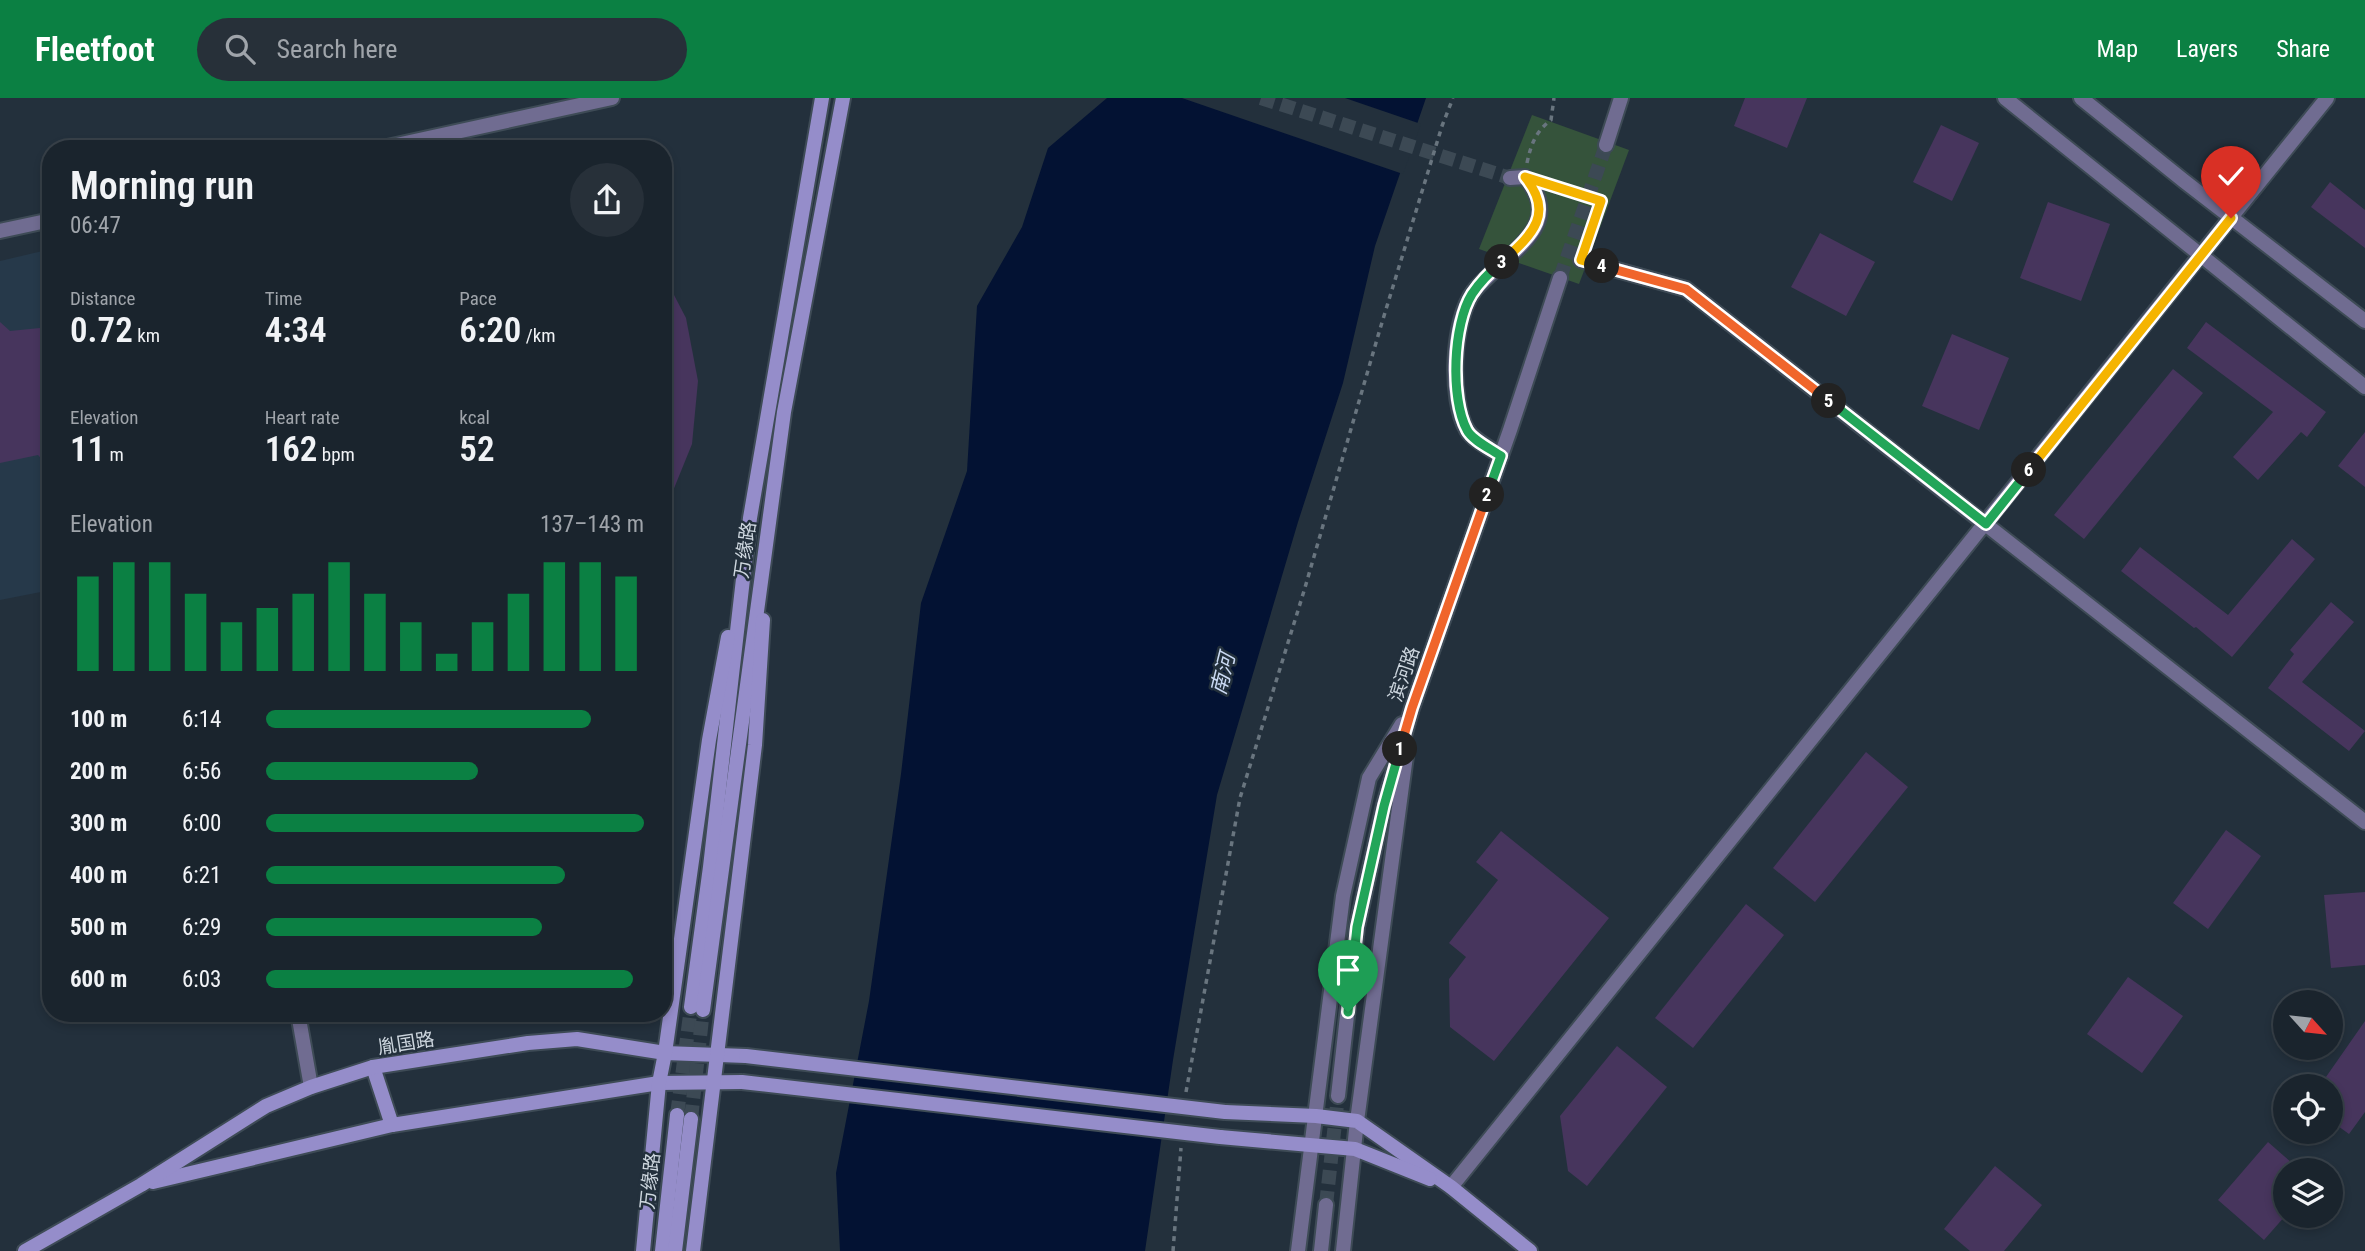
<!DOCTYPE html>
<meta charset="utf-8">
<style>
body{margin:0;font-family:"Roboto Condensed","Noto Sans SC",sans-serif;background:#273039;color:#f1f3f6;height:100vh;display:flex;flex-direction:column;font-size:26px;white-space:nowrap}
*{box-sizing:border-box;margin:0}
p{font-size:23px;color:#9fa4aa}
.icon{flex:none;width:38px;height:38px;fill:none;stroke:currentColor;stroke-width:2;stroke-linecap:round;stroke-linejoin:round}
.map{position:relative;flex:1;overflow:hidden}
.drawer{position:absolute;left:42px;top:42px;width:630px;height:882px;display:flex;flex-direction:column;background:#1a242d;border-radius:28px;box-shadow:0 4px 10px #0003,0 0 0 2px #384149}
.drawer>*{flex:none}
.needle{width:46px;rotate:117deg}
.fabs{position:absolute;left:2273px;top:892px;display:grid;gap:14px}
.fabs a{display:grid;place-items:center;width:70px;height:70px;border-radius:50%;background:#1a242d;box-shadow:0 4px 10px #0003,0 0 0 2px #384149;font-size:35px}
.pin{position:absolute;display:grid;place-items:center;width:60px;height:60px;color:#fff;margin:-72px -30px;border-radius:50% 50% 50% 0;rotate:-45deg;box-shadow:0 0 7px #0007}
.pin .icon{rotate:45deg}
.km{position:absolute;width:35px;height:35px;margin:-18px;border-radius:50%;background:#222;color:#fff;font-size:19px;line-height:35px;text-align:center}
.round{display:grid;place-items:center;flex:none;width:74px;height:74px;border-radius:37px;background:#273039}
.headline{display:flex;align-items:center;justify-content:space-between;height:119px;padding:0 28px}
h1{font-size:38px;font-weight:600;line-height:52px}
.metrics{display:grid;grid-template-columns:repeat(3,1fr);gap:10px;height:119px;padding:7px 28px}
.metrics div{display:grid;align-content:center}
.metrics b{font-size:35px;font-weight:600}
.metrics small{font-size:19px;font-weight:400}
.metrics p{font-size:19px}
.chart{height:196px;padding:14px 28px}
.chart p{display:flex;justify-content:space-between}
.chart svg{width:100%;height:126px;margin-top:7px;stroke:#0b8043;stroke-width:6}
ul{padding:0 28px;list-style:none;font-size:23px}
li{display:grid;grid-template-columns:112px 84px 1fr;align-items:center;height:52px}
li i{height:18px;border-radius:9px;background:#0b8043}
header{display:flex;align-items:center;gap:42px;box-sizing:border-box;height:98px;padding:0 35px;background:#0b8043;color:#fff}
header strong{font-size:33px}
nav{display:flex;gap:38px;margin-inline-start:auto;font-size:24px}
.search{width:490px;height:63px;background:#273039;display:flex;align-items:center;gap:18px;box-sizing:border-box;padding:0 24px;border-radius:38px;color:#9fa4aa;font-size:26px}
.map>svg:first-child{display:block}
.built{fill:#26394a}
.green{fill:#35533b}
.water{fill:#031233}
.pier{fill:#23303c}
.building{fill:#47355d}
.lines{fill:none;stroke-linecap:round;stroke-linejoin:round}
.pedestrian-tunnel{stroke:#3c4954;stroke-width:14;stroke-dasharray:14 7;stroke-linecap:butt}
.tertiary-tunnel{stroke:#3c4954;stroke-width:14;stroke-dasharray:14 7;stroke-linecap:butt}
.secondary-tunnel{stroke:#3c4954;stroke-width:14;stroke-dasharray:14 7;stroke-linecap:butt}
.pedestrian-casing{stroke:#3e4b56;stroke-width:18}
.minor-casing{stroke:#3e4b56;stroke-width:18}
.tertiary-casing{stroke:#3e4b56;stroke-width:18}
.secondary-casing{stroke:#3e4b56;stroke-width:18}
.path{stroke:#69757f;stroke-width:3.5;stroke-dasharray:5 5;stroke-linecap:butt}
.pedestrian{stroke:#706c91;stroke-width:14}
.minor{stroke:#706c91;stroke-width:14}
.tertiary{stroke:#706c91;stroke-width:14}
.secondary{stroke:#958dca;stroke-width:14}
.secondary-bridge-casing{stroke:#3e4b56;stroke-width:18;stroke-linecap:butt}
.secondary-bridge{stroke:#958dca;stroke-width:14}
.split-1-casing{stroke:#fff;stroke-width:14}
.split-2-casing{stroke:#fff;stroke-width:14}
.split-3-casing{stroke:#fff;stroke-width:14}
.split-4-casing{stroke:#fff;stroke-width:14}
.split-5-casing{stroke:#fff;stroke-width:14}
.split-6-casing{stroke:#fff;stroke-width:14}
.split-7-casing{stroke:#fff;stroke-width:14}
.split-1{stroke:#22a559;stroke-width:9}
.split-2{stroke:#f0652b;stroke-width:9}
.split-3{stroke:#22a559;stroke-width:9}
.split-4{stroke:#f5b400;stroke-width:9}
.split-5{stroke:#f0652b;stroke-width:9}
.split-6{stroke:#22a559;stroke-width:9}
.split-7{stroke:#f5b400;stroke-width:9}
.labels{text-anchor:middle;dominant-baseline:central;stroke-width:5;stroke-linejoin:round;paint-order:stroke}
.street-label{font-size:19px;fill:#cdd6de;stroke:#23303c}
.water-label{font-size:21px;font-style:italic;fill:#cbdaf4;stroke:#23303c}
</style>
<header>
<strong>Fleetfoot</strong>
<div class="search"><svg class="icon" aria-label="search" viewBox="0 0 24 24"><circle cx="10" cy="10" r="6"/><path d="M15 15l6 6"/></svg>Search here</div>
<nav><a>Map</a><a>Layers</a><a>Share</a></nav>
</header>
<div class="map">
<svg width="2365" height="1153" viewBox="0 0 2365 1153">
<rect width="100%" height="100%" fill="#23303c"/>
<polygon class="built" points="51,151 51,492 0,502 0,163"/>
<polygon class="green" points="1532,17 1629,52 1579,186 1479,151"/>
<polygon class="water" points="1107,0 1426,0 1375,148 1343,285 1298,424 1217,697 1173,962 1145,1153 840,1153 836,1075 869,903 901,676 921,505 967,373 977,208 1022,129 1048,50"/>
<polygon class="pier" points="1182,0 1345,0 1421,26 1403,76"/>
<g class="building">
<polygon points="1745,0 1807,0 1787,50 1734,28"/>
<polygon points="1941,27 1979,45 1952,103 1913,84"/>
<polygon points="2330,84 2365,112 2365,150 2311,109"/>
<polygon points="2048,104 2110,126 2081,203 2020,180"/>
<polygon points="1820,135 1875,164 1846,218 1791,189"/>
<polygon points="663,176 686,220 698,283 692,346 664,415"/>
<polygon points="0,224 10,233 40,230 51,238 51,371 38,357 0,365"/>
<polygon points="2206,224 2326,314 2307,339 2301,334 2258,382 2233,359 2273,314 2187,250"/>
<polygon points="1952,236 2009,260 1979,332 1922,308"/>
<polygon points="2173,271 2203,295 2084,441 2054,417"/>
<polygon points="2365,334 2365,389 2338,368"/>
<polygon points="2292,441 2315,461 2232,559 2196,529 2194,530 2121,473 2140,449 2228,517"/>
<polygon points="2331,504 2354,524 2302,584 2365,633 2349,653 2268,590 2294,556 2290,552"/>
<polygon points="1866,654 1908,689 1815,804 1773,770"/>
<polygon points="2226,732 2261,758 2208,831 2173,805"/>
<polygon points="1501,733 1609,820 1494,963 1450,929 1449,881 1466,859 1449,845 1498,782 1476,764"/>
<polygon points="2365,794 2365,867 2331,870 2324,797"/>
<polygon points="1746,806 1784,837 1693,950 1655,920"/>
<polygon points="2128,879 2183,918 2142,975 2087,936"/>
<polygon points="2365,923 2365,1014 2349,1036 2331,1023 2331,989 2319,989"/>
<polygon points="1617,948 1667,989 1587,1088 1568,1073 1560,1018"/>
<polygon points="2268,1044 2301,1073 2286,1073 2286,1117 2264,1142 2218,1102"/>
<polygon points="1995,1068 2042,1107 2004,1153 1970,1153 1944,1131"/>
</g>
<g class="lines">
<polyline class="pedestrian-tunnel" points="1261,0 1510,80"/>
<g class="tertiary-tunnel">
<polyline points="1560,180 1606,47"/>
<polyline points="1326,1107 1338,998"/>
</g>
<g class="secondary-tunnel">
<polyline points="677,1017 691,909"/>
<polyline points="691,1021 703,912"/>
</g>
<defs>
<path id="pedestrian" d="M 1501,358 C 1491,351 1473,342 1467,332 C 1449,301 1452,222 1474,193 C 1490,173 1527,148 1536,127 C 1544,110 1537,92 1525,79 L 1510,80"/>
<g id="minor">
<polyline points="1581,162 1686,191 2365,724"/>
<polyline points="298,915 311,989"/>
</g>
<g id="tertiary">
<polyline points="2005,0 2365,289"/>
<polyline points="2081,0 2184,83 2365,223"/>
<polyline points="1606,47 1621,0"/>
<polyline points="378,51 612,0"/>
<polyline points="0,133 51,122"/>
<polyline points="1338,998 1357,829 1384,707 1412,610 1510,332 1560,180"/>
<polyline points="1451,1089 2327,0"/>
<polyline points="1298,1153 1343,798 1369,680 1402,626"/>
<polyline points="1321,1153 1326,1107"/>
<polyline points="1343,1153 1357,1023 1406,658"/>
</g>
<g id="secondary">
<polyline points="691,909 710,769 750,420 822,0"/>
<polyline points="703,912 784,314 843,0"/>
<polyline points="373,969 392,1027"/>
<polyline points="1225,1014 1316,1018 1357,1023 1451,1089 1530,1153"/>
<polyline points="1220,1039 1355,1051 1430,1081"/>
<polyline points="153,1084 392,1027 659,985 742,984"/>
<polyline points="25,1153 141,1087 266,1008 311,989 373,969 528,945 577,941 665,955 746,958"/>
<polyline points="643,1153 659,985 665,955 709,642 728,539"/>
<polyline points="662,1153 677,1017"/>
<polyline points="675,1153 691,1021"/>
<polyline points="693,1153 755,647 763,522"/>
</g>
</defs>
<use href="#pedestrian" class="pedestrian-casing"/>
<use href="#minor" class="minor-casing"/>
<use href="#tertiary" class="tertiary-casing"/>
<use href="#secondary" class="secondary-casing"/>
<g class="path">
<path d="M 1527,65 C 1531,46 1536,33 1551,22 L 1554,0"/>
<polyline points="1549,86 1601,103 1586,146"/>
<polyline points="1186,994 1240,700 1304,493 1380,231 1442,28 1453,0"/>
<polyline points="1173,1153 1181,1050"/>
</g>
<use href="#pedestrian" class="pedestrian"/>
<use href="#minor" class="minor"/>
<use href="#tertiary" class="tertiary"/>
<use href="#secondary" class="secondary"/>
<defs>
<g id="secondary-bridge">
<polyline points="746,958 1225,1014"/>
<polyline points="742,984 1220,1039"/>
</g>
</defs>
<use href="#secondary-bridge" class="secondary-bridge-casing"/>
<use href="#secondary-bridge" class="secondary-bridge"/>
</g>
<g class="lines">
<defs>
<polyline id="split-1" points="1348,914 1357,829 1384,708 1400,651"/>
<polyline id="split-2" points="1400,651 1412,610 1487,397"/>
<path id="split-3" d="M 1487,397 L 1501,358 C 1491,351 1472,342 1467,332 C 1450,300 1453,226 1472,196 C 1480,184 1491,173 1502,164"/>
<path id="split-4" d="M 1502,164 C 1530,138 1556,117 1525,79 L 1601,103 L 1581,162 L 1602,168"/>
<polyline id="split-5" points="1602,168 1686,191 1829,303"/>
<polyline id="split-6" points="1829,303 1986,426 2029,372"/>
<polyline id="split-7" points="2029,372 2231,120"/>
</defs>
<use href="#split-1" class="split-1-casing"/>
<use href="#split-2" class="split-2-casing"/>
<use href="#split-3" class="split-3-casing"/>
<use href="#split-4" class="split-4-casing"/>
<use href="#split-5" class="split-5-casing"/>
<use href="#split-6" class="split-6-casing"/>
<use href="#split-7" class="split-7-casing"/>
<use href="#split-1" class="split-1"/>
<use href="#split-2" class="split-2"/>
<use href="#split-3" class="split-3"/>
<use href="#split-4" class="split-4"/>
<use href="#split-5" class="split-5"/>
<use href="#split-6" class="split-6"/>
<use href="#split-7" class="split-7"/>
</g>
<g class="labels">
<g class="street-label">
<text transform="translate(745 452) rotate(-82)">万缘路</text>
<text transform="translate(1404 576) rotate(-71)">滨河路</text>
<text transform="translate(406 945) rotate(-9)">胤国路</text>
<text transform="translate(650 1083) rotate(-84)">万缘路</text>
</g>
<g class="water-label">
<text transform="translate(1223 576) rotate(-76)">南河</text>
</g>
</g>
</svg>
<div class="fabs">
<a><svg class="needle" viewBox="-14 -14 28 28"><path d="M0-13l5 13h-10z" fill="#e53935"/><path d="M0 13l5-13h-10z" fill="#9fa4aa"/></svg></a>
<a><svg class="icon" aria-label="locate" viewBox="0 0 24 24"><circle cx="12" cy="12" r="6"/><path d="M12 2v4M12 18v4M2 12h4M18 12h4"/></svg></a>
<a><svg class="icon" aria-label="layers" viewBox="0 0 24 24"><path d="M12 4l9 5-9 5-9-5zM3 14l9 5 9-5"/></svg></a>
</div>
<div class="pin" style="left:1348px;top:914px;background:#1e9e55"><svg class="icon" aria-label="arrive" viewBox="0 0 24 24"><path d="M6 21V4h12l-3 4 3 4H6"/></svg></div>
<div class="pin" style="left:2231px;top:120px;background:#d93025"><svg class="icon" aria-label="check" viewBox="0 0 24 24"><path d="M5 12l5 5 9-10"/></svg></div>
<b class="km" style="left:1400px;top:651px">1</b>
<b class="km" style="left:1487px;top:397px">2</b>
<b class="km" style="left:1502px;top:164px">3</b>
<b class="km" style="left:1602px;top:168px">4</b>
<b class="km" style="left:1829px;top:303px">5</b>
<b class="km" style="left:2029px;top:372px">6</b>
<section class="drawer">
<div class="headline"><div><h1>Morning run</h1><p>06:47</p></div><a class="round"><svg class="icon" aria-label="share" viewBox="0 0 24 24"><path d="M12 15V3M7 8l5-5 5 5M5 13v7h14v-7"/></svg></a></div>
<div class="metrics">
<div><p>Distance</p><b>0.72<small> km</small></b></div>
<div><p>Time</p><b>4:34</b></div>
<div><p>Pace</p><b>6:20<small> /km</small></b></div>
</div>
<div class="metrics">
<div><p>Elevation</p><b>11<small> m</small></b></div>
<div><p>Heart rate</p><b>162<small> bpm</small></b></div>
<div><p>kcal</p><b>52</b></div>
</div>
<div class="chart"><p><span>Elevation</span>137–143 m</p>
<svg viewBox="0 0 160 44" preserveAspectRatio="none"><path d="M5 44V11M15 44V6M25 44V6M35 44V17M45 44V27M55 44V22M65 44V17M75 44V6M85 44V17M95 44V27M105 44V38M115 44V27M125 44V17M135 44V6M145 44V6M155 44V11"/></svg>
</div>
<ul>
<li><b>100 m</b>6:14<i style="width:86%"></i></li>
<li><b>200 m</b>6:56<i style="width:56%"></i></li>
<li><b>300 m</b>6:00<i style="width:100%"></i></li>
<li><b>400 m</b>6:21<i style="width:79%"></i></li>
<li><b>500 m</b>6:29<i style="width:73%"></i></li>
<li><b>600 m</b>6:03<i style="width:97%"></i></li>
</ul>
</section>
</div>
